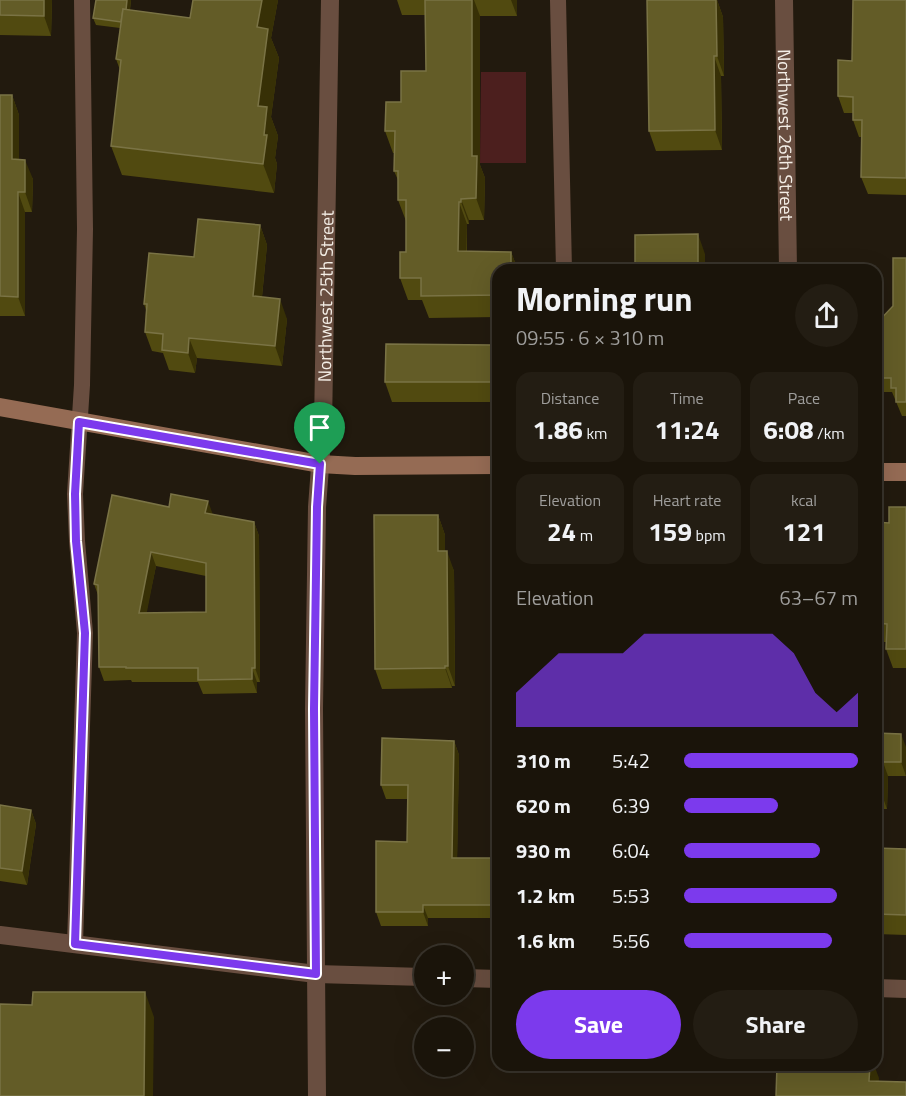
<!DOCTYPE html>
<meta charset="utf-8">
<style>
body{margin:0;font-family:"Titillium Web",sans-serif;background:#231d13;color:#f1f3f6;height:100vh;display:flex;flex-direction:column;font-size:22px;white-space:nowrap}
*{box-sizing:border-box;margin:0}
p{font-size:20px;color:#9f9e9c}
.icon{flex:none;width:33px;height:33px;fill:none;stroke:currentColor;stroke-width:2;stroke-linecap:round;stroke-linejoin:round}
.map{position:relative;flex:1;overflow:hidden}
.sheet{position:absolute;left:492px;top:264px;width:390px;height:807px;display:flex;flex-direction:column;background:#1a140a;border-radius:18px;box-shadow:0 6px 24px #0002,0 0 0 2px #38332b}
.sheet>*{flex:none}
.fabs{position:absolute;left:414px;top:945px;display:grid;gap:12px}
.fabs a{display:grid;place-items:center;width:60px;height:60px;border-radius:50%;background:#1a140a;box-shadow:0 6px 24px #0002,0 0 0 2px #38332b;font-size:30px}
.pin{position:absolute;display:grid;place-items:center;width:51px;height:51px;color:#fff;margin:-62px -26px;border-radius:50% 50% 50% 0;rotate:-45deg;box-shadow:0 0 6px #0007}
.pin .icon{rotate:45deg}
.round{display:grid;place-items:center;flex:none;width:63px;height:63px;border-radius:32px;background:#231d13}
.head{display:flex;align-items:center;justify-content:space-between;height:102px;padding:0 24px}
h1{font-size:33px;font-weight:700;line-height:45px}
.metrics{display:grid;grid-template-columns:repeat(3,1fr);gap:9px;height:102px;padding:6px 24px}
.metrics div{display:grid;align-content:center;border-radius:15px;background:#231d13;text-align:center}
.metrics b{font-size:26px;font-weight:700}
.metrics small{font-size:16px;font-weight:400}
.metrics p{font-size:16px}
.chart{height:168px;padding:12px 24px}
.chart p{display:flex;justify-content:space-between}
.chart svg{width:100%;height:108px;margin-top:6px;fill:#7c3aed;opacity:.7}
.primary-button{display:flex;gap:12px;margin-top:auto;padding:12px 24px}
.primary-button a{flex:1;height:69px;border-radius:36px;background:#7c3aed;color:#fff;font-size:24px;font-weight:700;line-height:69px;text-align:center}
.primary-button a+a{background:#231d13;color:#f1f3f6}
ul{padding:0 24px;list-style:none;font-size:20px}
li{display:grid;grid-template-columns:96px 72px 1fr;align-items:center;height:45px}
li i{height:15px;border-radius:8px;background:#7c3aed}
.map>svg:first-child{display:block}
.green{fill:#4c1f1e}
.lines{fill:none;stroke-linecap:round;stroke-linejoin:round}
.lane{stroke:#694e40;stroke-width:16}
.street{stroke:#694e40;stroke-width:18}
.secondary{stroke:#956b54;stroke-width:18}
.wall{fill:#514a10;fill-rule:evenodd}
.shaded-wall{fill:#373006}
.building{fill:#635c27;stroke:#7a7345;stroke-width:1.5;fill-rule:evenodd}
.route-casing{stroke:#fff;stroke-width:12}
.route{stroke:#7c3aed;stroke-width:8}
.labels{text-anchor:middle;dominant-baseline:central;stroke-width:4.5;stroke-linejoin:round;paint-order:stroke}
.street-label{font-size:18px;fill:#f4eee6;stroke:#221a0e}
</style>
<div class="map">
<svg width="906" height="1096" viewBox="0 0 906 1096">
<rect width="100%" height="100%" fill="#221a0e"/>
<polygon class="green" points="481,72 526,72 526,163 480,163"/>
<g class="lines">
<g class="lane">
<polyline points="558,0 564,270"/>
<polyline points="75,944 85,633 77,541 75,494 82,385 85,229 82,0"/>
</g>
<g class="street">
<path id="s1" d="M 784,0 L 788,270"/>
<polyline points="0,935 316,974 424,977"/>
<polyline points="464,978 498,979"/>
<polyline points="876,988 906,989"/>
<path id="s2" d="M 317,1096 L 314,709 L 317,507 L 323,427 L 330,0"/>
</g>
<g class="secondary">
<polyline points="0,407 320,464 355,466 498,465"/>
<polyline points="876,472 906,472"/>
</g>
</g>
<g class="wall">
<polygon points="0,0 52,0 51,36 0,35"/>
<polygon points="96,0 131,0 130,10 190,18 193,0 278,0 271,38 279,58 271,117 278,136 275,158 277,164 274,193 122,175 111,146 120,70 116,59 120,28 96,25 93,18"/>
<polygon points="397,0 517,0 517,16 480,16 480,165 485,178 484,220 469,220 469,224 467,224 467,252 511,252 518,270 498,270 498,317 429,318 422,300 408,300 400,278 406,252 406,221 398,200 398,180 394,171 395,153 393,153 385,131 401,102 426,71 425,15 402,15"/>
<polygon points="647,0 717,0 723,17 724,76 721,76 722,150 656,151 649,131"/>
<polygon points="906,0 906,195 868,194 861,177 862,137 859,137 853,120 853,113 844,113 838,96 852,61"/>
<polygon points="0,95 12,95 19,115 19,160 33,179 32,212 25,212 25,316 0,316"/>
<polygon points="260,225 267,245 262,297 287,319 282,366 197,358 195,373 169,370 163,353 152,351 145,332 146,310 144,304 194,257"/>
<polygon points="906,258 906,416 902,416 892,392 876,392 876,324 893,306"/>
<polygon points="498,362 498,402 392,402 385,382"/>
<path d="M 169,507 L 254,522 L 259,536 L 260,682 L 257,682 L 257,693 L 203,694 L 198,682 L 132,682 L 131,680 L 104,681 L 99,667 L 98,595 L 94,584 ZM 156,566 L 206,576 L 206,612 L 146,613 Z"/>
<polygon points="906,507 906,668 893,668 886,649 887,642 876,642 876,522 889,523"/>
<polygon points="438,515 445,535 445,551 454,571 455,686 452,686 452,688 382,689 375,669"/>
<polygon points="876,733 901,734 906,776 888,776 887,809 876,809"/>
<polygon points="454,741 459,755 457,858 498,858 498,918 428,918 428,926 381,926 376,912 407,842 408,799 386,799 381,785"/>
<polygon points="0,805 31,810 36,824 27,885 0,881"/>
<polygon points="876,848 906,849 906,935 876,934"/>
</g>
<g class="shaded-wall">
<polygon points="44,0 52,0 51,36 44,16"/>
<polygon points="127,0 131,0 127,29 124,22"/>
<polygon points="262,0 278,0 271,38 279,58 271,117 278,136 275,158 277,164 274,193 263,164 264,135 258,106 257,27"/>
<polygon points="472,0 474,0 480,16 480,165 485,178 484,220 476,198 472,156"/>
<polygon points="511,0 517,0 517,16"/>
<polygon points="716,0 717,0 723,17 724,76 717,56"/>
<polygon points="714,56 721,76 722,150 715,130"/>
<polygon points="12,95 19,115 19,179 12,159"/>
<polygon points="25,160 33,179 32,212 25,192"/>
<polygon points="18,192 25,212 25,316 18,297"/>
<polygon points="461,199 469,220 469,224 461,202"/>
<polygon points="459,202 467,224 466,273 458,251"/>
<polygon points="260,225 267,245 260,316 253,296"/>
<polygon points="698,234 705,254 705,270 698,264"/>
<polygon points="511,252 518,270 511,270"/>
<polygon points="280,299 287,319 282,366 275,346"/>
<polygon points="189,338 197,358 195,373 188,353"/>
<polygon points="492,345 498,362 498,401 491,382"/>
<polygon points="208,501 213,515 205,513"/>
<polygon points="438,515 445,535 445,571 438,551"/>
<polygon points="254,522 259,536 260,682 255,668"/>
<polygon points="447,551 454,571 455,686 448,666"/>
<polygon points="151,552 156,566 144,627 139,613"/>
<polygon points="445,666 452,686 452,688 445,668"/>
<polygon points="252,668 257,682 257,693 252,679"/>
<polygon points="901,734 906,747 906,776 901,762"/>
<polygon points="454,741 459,755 457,872 452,858"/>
<polygon points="883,762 888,776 887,809 882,795"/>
<polygon points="31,810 36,824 27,885 22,871"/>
<polygon points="423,905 428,918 428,926 423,912"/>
<polygon points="145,992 154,1017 153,1096 144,1096"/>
<polygon points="870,1065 874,1065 879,1078 878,1096 869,1081"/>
</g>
<g class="building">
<polygon points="0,0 44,0 44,16 0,15"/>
<polygon points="96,0 127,0 126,10 123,9 121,22 93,18"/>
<polygon points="193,0 262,0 257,27 268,29 258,106 267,107 264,135 267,135 263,164 111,146 121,60 116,59 123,9 190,18"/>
<polygon points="425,0 472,0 472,156 477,156 476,198 461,199 461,202 459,202 458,251 511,252 511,270 498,270 498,295 421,296 421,278 400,278 400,252 406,252 406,200 398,200 398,171 394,171 395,131 385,131 386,102 401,102 401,71 426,71"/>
<polygon points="647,0 716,0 717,56 714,56 715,130 649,131"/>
<polygon points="853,0 906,0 906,178 861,177 862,120 853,120 853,97 838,96 838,60 852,61"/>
<polygon points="0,95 12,95 12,159 25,160 25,192 18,192 18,297 0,296"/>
<polygon points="198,219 260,225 253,296 280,299 275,346 189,338 188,353 162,350 163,334 145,332 147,304 144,304 149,253 194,257"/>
<polygon points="698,234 698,264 708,264 708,270 635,270 635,235"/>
<polygon points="893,258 906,258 906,402 896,402 896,388 891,388 891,378 876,378 876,324 893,306"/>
<polygon points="386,344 492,345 491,382 385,382"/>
<path d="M 171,494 L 208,501 L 205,513 L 254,522 L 255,668 L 252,668 L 252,679 L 198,680 L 198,668 L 126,668 L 126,667 L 99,667 L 98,585 L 94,584 L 112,495 L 169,507 ZM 151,552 L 206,563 L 206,612 L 139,613 Z"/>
<polygon points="889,507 906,507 906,649 886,649 887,624 876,623 876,522 889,523"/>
<polygon points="374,515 438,515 438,551 447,551 448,666 445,666 445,668 375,669"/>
<polygon points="876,733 901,734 901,762 883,762 882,795 876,795"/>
<polygon points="382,738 454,741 452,858 498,858 498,905 423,905 423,912 376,912 376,841 407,842 408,785 381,785"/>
<polygon points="0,805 31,810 22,871 0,868"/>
<polygon points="876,848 906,849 906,915 876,914"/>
<polygon points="33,992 145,992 144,1096 0,1096 0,1004 32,1005"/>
<polygon points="777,1065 870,1065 869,1081 906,1082 906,1096 776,1096"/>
</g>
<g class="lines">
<defs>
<polygon id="route" points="79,422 320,464 317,507 314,709 316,974 75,944 85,633 76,541 75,494"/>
</defs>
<use href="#route" class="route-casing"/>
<use href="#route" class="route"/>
</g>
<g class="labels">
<g class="street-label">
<text stroke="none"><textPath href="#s1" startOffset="135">Northwest 26th Street</textPath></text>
<text stroke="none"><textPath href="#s2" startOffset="800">Northwest 25th Street</textPath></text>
</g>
</g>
</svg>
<div class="fabs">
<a>+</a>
<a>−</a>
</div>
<div class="pin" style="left:320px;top:464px;background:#1e9e55"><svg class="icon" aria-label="arrive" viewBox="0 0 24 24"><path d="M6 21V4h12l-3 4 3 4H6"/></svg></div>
<section class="sheet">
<div class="head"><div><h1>Morning run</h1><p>09:55 · 6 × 310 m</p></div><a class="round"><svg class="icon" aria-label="share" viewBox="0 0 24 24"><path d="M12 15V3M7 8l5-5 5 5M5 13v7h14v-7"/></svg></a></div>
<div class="metrics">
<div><p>Distance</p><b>1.86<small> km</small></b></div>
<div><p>Time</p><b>11:24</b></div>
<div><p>Pace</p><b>6:08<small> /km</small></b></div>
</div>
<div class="metrics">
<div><p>Elevation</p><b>24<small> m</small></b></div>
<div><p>Heart rate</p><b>159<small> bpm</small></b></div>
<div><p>kcal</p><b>121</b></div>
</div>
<div class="chart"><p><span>Elevation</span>63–67 m</p>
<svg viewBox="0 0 160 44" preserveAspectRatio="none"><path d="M0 44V30L10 22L20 14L30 14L40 14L50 14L60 6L70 6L80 6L90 6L100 6L110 6L120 6L130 14L140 30L150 38L160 30V44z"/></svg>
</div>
<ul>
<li><b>310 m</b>5:42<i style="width:100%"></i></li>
<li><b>620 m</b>6:39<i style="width:54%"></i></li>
<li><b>930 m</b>6:04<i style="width:78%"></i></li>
<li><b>1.2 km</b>5:53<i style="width:88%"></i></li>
<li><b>1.6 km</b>5:56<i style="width:85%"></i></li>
</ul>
<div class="primary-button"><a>Save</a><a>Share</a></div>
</section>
</div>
